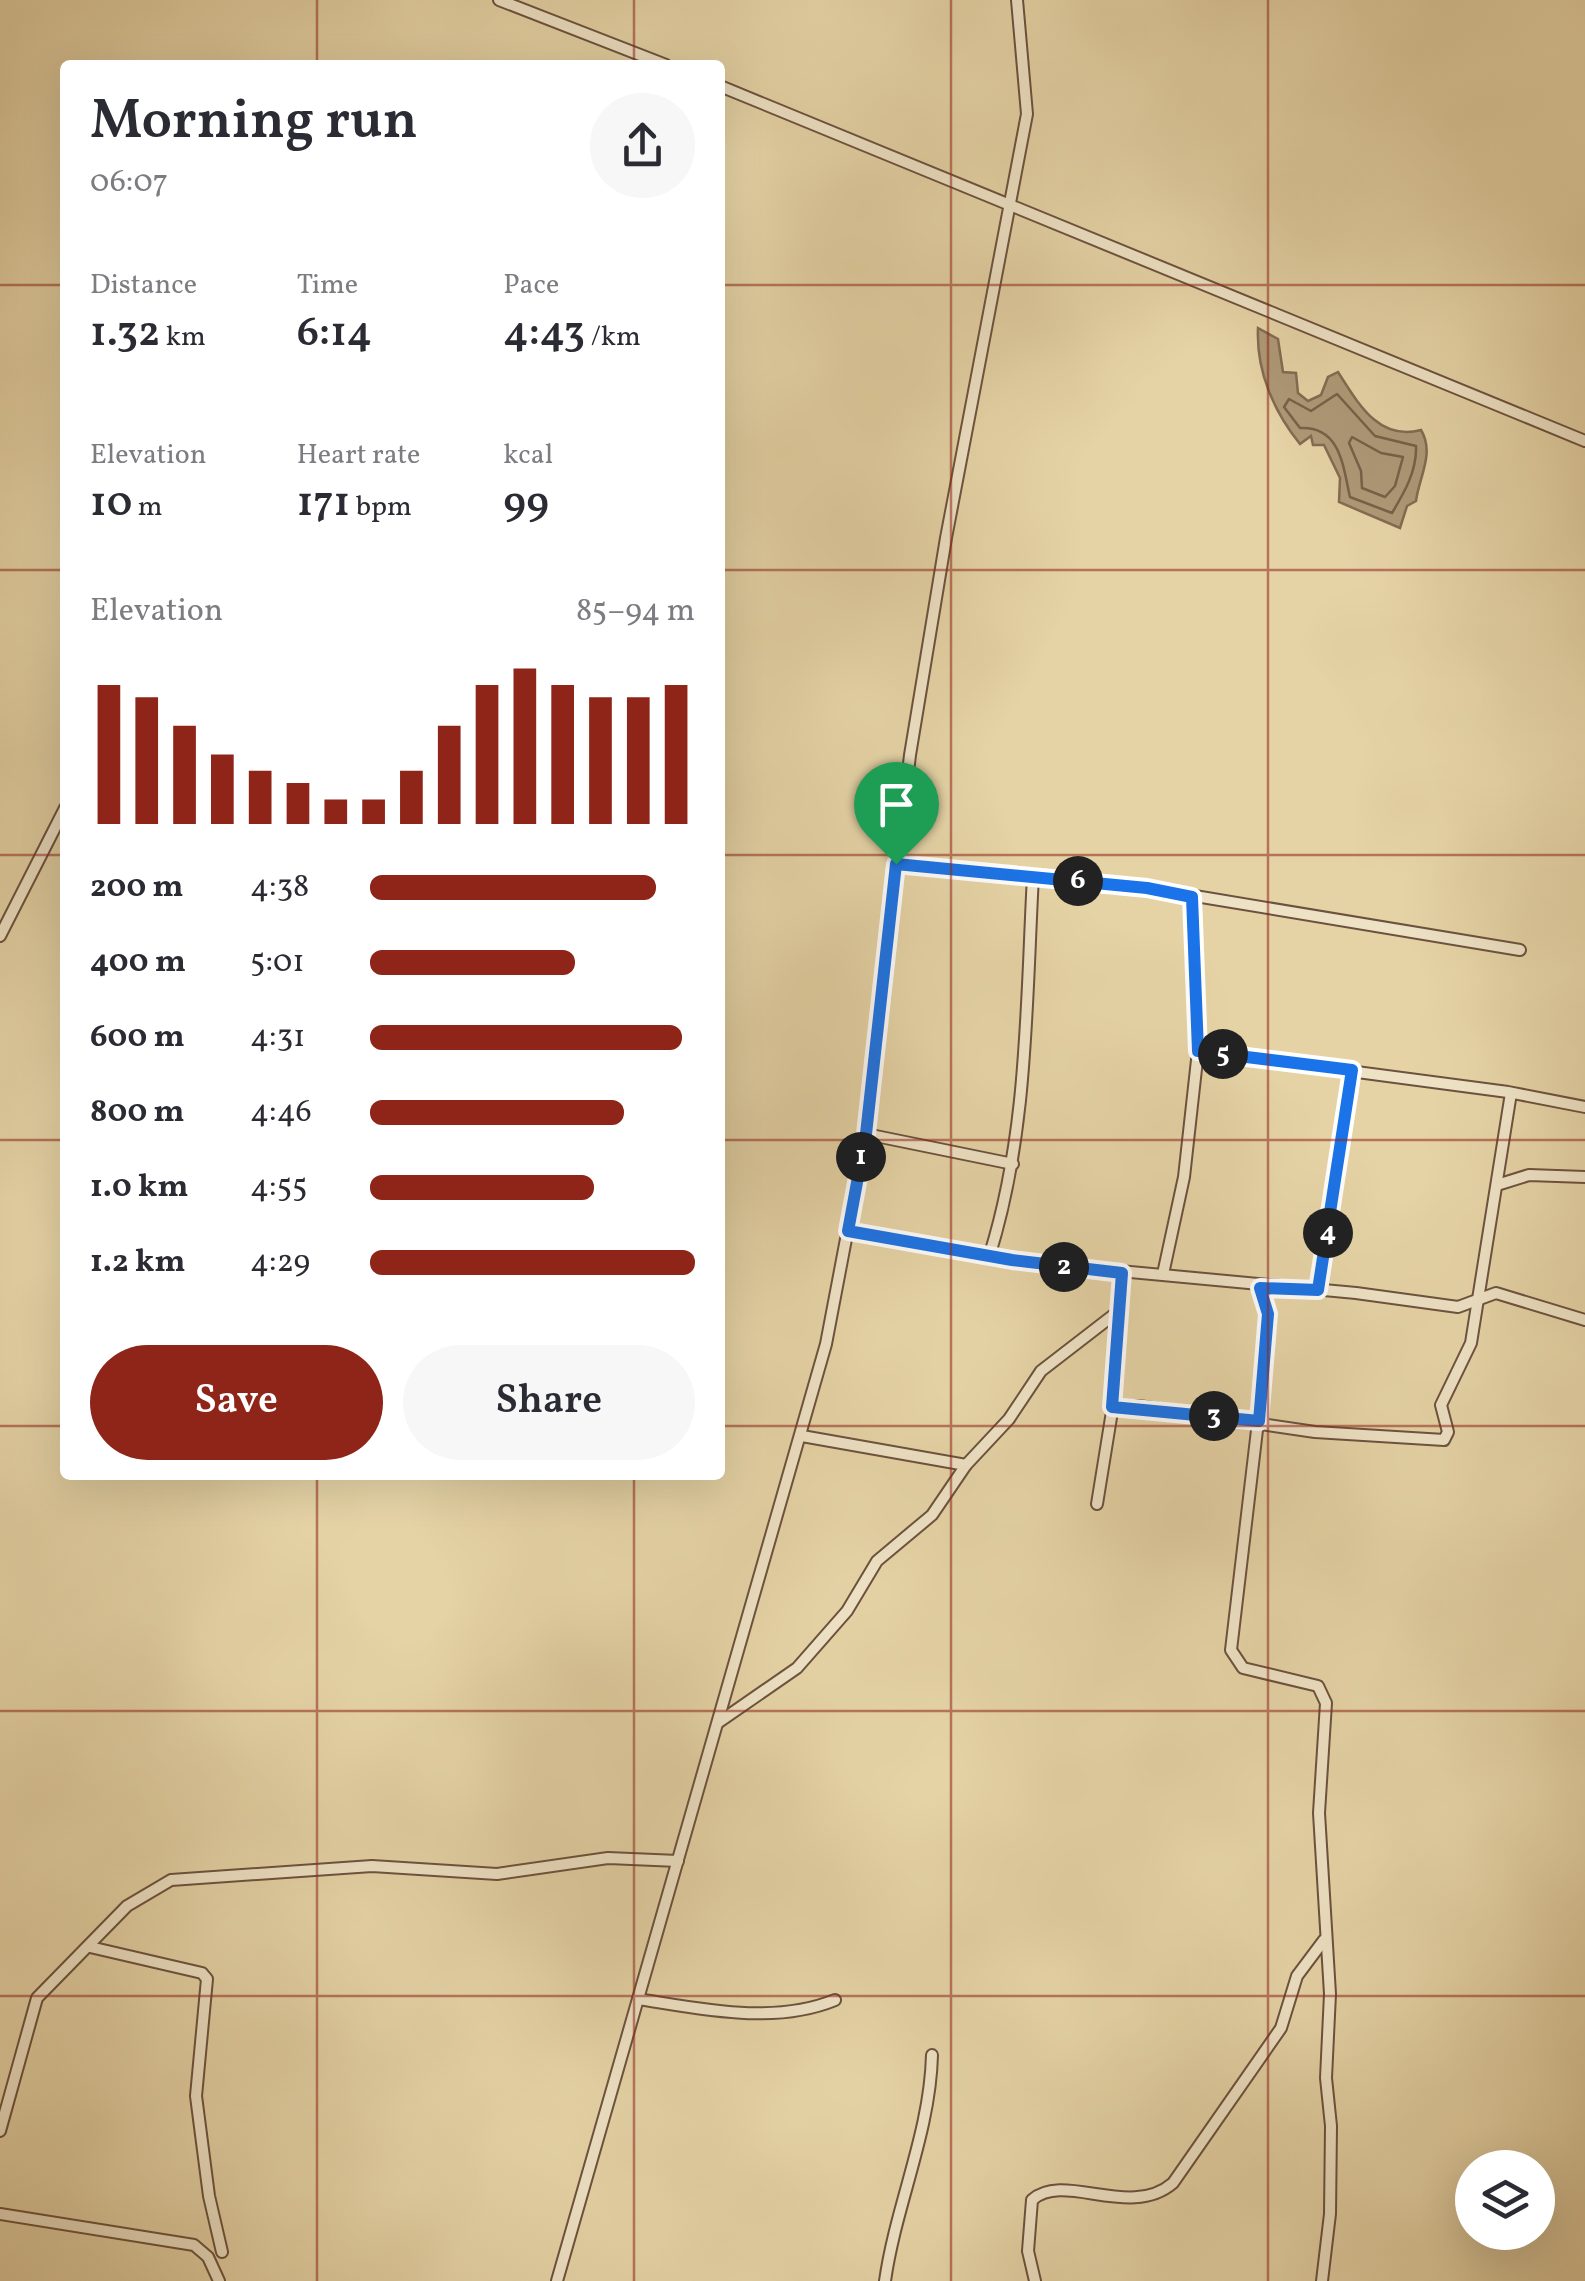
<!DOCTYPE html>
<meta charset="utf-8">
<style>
body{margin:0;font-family:Vollkorn,serif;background:#f7f7f7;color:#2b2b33;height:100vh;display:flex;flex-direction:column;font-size:38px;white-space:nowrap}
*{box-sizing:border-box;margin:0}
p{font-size:32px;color:#7c7c81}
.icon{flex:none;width:55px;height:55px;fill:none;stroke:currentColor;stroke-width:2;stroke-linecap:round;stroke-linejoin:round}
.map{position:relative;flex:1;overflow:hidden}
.drawer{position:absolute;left:60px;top:60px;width:665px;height:1420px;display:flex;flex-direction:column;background:#fff;border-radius:10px;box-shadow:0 10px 40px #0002}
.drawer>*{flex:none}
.fabs{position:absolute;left:1455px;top:2150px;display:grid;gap:20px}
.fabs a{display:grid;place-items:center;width:100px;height:100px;border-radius:50%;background:#fff;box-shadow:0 10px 40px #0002;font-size:50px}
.pin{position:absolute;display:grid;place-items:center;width:85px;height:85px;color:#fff;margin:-102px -42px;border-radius:50% 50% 50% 0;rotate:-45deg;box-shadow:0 0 10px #0007}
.pin .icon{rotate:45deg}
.km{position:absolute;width:50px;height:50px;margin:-25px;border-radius:50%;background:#222;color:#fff;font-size:28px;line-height:50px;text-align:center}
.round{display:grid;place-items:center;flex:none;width:105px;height:105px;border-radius:52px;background:#f7f7f7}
.summary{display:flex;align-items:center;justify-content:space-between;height:170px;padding:0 30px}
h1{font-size:55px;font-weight:600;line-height:75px}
.figures{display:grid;grid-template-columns:repeat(3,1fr);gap:15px;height:170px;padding:10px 30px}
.figures div{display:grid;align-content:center}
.figures b{font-size:42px;font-weight:600}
.figures small{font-size:28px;font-weight:400}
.figures p{font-size:28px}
.chart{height:280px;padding:20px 30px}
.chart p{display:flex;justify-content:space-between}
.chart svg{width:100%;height:180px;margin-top:10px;stroke:#8f2418;stroke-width:6}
.primary-button{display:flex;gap:20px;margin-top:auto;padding:20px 30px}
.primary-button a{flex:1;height:115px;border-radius:60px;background:#8f2418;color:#fff;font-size:40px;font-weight:600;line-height:115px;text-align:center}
.primary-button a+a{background:#f7f7f7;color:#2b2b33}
ul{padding:0 30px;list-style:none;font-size:32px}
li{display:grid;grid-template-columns:160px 120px 1fr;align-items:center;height:75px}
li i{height:25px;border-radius:12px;background:#8f2418}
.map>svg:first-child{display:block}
.water{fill:#ae9977;stroke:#846b52;stroke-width:2.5}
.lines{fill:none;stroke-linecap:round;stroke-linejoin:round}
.shore{stroke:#796049;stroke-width:2.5}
.minor-casing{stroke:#6c523e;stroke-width:14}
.minor{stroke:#eee2c5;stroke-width:10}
.route-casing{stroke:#fff;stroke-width:20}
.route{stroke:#1a73e8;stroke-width:12}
.grid{fill:none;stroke:#8f2418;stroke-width:2.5;stroke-opacity:0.55}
</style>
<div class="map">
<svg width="1585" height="2281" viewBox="0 0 1585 2281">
<rect width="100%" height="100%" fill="#e5d3a6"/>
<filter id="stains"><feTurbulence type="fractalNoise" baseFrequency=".002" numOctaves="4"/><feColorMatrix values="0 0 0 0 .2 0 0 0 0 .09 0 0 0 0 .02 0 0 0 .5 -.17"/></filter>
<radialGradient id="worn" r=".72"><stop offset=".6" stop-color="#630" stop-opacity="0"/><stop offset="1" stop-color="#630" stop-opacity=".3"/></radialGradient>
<path class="water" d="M 1258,328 L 1278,339 L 1283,372 L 1296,373 L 1298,393 L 1308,401 L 1321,395 L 1328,377 L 1338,372 C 1359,405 1379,441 1421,430 C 1435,453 1419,477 1416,501 L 1407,506 L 1400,528 L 1339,502 L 1340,478 L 1324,445 L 1313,445 L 1311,436 L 1300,444 C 1274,412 1256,371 1258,328 Z"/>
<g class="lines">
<g class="shore">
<path d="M 1337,394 L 1375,436 L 1416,446 C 1417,471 1404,493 1392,513 L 1350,497 C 1343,467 1341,426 1300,428 L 1284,407 L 1289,399 L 1311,411 Z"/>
<polygon points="1352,437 1381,453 1403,457 1395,486 1385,497 1362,488 1361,471 1349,443"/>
</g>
<defs>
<g id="minor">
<polyline points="499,0 666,65"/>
<polyline points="720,86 1585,441"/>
<polyline points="897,864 1147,888 1520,950"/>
<polyline points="0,936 65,808"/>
<polyline points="1198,1051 1508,1092 1585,1107"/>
<polyline points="866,1134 1013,1164"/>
<polyline points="1497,1185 1529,1175 1585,1177"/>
<polyline points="848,1231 1012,1261 1356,1293 1458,1307 1496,1293 1585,1320"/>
<path d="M 989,1257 C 1028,1134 1026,1004 1033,876"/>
<polyline points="1163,1274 1184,1177 1198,1051 1192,897"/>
<polyline points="1260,1287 1269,1314 1266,1354 1231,1650 1243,1668 1318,1686 1326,1703 1319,1813 1330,1994 1326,2078 1331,2126 1330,2214 1322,2281"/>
<polyline points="1318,1290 1352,1070"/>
<polyline points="1112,1407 1139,1406 1315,1432 1444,1440 1448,1432 1441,1405 1471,1343 1511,1093"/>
<polyline points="802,1436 966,1465"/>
<polyline points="1097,1504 1115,1393 1122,1273"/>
<polyline points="719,1722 797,1668 847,1611 877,1561 932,1515 966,1465 1009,1419 1041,1371 1120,1310"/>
<polyline points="90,1947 202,1973 207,1979 196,2096 209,2196 222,2252"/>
<path d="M 638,1999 C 702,2009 774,2025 835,2000"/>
<polyline points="0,2131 37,1998 127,1906 171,1880 372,1866 497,1874 608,1858 678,1861"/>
<polyline points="0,2214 194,2245 208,2257 219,2281"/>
<polyline points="557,2281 826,1344 866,1134 910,755 946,538 1027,114 1017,0"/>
<path d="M 885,2281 C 896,2204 930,2133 932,2055"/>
<path d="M 1035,2281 L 1028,2251 L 1032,2200 C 1064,2171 1130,2220 1173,2183 L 1281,2028 L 1297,1976 L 1324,1940"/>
</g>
</defs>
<use href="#minor" class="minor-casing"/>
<use href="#minor" class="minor"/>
</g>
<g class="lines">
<defs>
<polygon id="route" points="896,864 1147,888 1192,897 1198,1051 1352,1070 1318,1290 1260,1288 1268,1314 1259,1421 1112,1407 1122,1273 1012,1260 848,1231 866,1134"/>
</defs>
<use href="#route" class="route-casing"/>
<use href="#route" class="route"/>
</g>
<path class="grid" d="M 317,0 L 317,65M 634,0 L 634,65M 951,0 L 951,2281M 1268,0 L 1268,2281M 0,285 L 65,285M 720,285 L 1585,285M 0,570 L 65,570M 720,570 L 1585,570M 0,855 L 65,855M 720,855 L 1585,855M 0,1140 L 65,1140M 720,1140 L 1585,1140M 0,1426 L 65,1426M 720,1426 L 1585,1426M 317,1475 L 317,2281M 634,1475 L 634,2281M 0,1711 L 1585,1711M 0,1996 L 1585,1996"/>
<rect width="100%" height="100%" filter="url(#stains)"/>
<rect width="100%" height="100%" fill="url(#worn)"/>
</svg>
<div class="fabs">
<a><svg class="icon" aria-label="layers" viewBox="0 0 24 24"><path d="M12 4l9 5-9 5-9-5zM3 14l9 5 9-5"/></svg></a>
</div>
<div class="pin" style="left:896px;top:864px;background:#1e9e55"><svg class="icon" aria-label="arrive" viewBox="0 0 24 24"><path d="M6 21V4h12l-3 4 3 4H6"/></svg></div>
<b class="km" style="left:861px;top:1157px">1</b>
<b class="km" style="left:1064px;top:1267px">2</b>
<b class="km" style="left:1214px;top:1416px">3</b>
<b class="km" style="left:1328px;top:1233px">4</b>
<b class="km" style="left:1223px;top:1054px">5</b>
<b class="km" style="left:1078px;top:881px">6</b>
<section class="drawer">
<div class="summary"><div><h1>Morning run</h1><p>06:07</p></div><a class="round"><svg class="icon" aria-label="share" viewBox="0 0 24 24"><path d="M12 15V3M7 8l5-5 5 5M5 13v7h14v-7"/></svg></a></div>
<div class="figures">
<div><p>Distance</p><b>1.32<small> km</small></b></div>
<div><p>Time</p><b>6:14</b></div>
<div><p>Pace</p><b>4:43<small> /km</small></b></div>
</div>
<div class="figures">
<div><p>Elevation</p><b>10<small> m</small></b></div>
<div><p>Heart rate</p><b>171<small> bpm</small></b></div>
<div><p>kcal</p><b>99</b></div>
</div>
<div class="chart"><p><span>Elevation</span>85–94 m</p>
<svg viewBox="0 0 160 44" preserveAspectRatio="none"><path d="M5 44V10M15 44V13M25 44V20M35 44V27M45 44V31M55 44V34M65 44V38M75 44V38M85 44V31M95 44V20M105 44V10M115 44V6M125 44V10M135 44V13M145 44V13M155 44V10"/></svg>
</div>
<ul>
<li><b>200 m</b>4:38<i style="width:88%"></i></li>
<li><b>400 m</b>5:01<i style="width:63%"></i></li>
<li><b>600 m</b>4:31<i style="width:96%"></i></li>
<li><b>800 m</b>4:46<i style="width:78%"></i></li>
<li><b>1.0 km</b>4:55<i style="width:69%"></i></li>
<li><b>1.2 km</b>4:29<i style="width:100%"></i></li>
</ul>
<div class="primary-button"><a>Save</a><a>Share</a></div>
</section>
</div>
